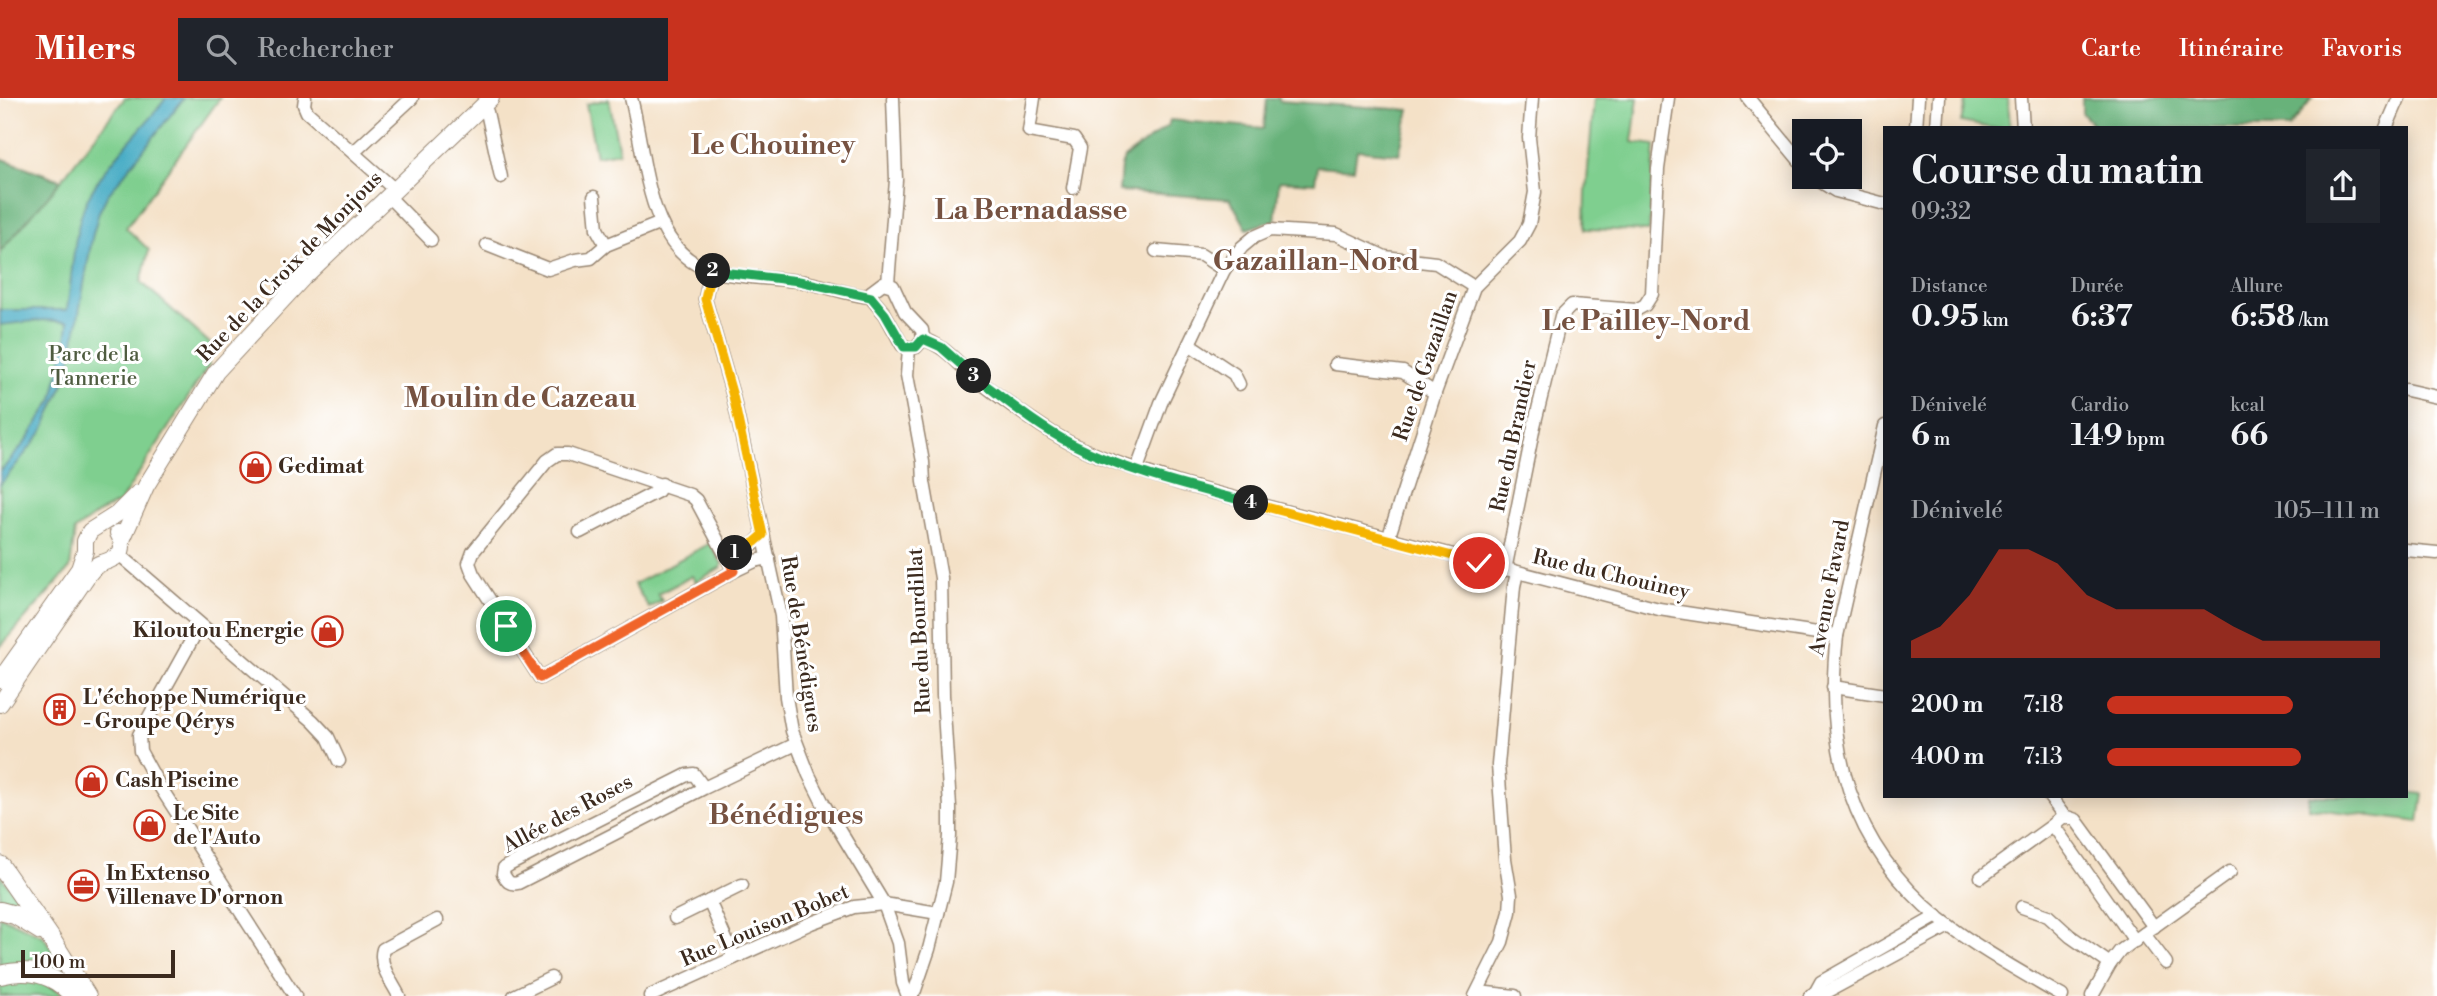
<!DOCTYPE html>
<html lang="fr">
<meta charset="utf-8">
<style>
body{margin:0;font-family:"Libre Bodoni",serif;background:#20242c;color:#f1f3f6;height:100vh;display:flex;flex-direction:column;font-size:26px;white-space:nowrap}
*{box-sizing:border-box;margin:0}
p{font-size:23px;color:#9ea1a6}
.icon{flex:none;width:38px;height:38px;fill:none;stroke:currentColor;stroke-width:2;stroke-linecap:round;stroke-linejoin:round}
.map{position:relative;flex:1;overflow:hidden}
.side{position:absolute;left:1883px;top:28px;width:525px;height:672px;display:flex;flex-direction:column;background:#171b24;border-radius:0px;box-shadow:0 4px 18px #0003}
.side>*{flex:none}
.buttons{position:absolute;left:1792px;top:21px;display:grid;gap:14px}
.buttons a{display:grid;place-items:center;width:70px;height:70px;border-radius:0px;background:#171b24;box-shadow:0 4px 18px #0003;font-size:35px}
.scale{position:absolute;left:21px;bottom:18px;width:154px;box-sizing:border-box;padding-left:7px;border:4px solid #3b2a1e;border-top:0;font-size:19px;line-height:24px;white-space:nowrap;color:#3b2a1e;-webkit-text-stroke:5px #fff;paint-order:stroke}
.pin{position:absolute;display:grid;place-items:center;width:60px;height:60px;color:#fff;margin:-30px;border:4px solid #fff;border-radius:50%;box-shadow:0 2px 7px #0007}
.km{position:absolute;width:35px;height:35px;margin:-18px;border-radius:50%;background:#222;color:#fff;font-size:19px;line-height:35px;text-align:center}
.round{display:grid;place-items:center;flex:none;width:74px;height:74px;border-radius:0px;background:#20242c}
.head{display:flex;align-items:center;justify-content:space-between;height:119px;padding:0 28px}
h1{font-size:38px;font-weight:700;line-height:52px}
.metrics{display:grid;grid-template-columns:repeat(3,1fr);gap:10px;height:119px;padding:7px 28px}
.metrics div{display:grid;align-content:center}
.metrics b{font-size:30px;font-weight:700}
.metrics small{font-size:19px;font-weight:400}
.metrics p{font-size:19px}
.chart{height:196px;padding:14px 28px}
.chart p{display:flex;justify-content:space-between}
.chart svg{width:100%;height:126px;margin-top:7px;fill:#c8321e;opacity:.7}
ul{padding:0 28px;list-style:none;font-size:23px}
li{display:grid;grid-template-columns:112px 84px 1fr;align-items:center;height:52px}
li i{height:18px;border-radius:9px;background:#c8321e}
header{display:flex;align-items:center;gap:42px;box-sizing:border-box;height:98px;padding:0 35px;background:#c8321e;color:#fff}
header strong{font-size:33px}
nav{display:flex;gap:38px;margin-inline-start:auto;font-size:24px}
.search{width:490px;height:63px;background:#20242c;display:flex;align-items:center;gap:18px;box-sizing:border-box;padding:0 24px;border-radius:0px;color:#9ea1a6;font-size:26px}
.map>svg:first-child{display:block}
.green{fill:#7fcf8f;stroke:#5d7c56;stroke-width:2}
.forest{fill:#67b27a;stroke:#516e4c;stroke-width:2}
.water{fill:#45abc4;stroke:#406a71;stroke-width:2}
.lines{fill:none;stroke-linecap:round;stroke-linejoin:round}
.minor-casing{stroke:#988672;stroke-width:15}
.major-casing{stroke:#988672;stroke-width:18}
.highway-casing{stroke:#988672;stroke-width:20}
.minor{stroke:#fff;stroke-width:12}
.major{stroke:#fff;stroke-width:16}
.highway{stroke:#fff;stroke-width:18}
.split-1-casing{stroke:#fff;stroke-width:14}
.split-2-casing{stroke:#fff;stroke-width:14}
.split-3-casing{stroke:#fff;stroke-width:14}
.split-4-casing{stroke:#fff;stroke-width:14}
.split-5-casing{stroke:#fff;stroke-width:14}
.split-1{stroke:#f0652b;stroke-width:9}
.split-2{stroke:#f5b400;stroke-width:9}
.split-3{stroke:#22a559;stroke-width:9}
.split-4{stroke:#22a559;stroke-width:9}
.split-5{stroke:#f5b400;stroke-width:9}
.labels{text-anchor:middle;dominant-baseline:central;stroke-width:6;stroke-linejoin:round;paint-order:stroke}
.street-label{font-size:21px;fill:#3b2a1e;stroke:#fff}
.park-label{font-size:21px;fill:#4f5c40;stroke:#fff}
.poi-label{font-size:21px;font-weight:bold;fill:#3b2a1e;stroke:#fff;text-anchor:start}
.district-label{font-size:28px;font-weight:bold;fill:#765241;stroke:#fff}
</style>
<header>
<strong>Milers</strong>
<div class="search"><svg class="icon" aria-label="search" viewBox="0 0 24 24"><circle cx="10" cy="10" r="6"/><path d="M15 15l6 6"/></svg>Rechercher</div>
<nav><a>Carte</a><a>Itinéraire</a><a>Favoris</a></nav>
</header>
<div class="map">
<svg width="2437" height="898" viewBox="0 0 2437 898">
<rect width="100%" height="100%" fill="#fff"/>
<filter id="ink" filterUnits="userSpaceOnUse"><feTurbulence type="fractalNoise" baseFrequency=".0143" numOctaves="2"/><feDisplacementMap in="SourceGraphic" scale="14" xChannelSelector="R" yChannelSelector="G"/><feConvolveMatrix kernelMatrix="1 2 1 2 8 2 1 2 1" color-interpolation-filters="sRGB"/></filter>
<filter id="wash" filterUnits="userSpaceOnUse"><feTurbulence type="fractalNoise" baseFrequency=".00686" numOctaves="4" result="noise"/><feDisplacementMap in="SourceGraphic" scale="28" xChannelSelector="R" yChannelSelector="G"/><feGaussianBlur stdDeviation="1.57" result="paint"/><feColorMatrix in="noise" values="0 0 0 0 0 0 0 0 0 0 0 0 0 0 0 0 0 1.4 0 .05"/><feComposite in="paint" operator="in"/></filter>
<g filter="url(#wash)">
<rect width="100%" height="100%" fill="#f4e1c7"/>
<g class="green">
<polygon points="125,0 220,0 126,130 149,152 141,184 214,249 207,259 209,267 120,404 100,414 75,432 70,470 0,549 0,60 61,82"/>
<polygon points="1594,0 1638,0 1632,44 1655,47 1649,133 1585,131 1586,94"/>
<polygon points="1966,0 2008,0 2010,30 1991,30 1961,24"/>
<polygon points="609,1 619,54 596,58 586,6"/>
<polygon points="710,445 722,466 721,469 696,484 692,478 658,496 662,503 649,510 634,486"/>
<polygon points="2406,694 2423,696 2419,724 2308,710 2309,698 2406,698"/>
<polygon points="0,777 30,815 0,804"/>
<polygon points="0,818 43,838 84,898 0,871"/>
<polygon points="37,880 66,898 0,898 0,884"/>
</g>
<g class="forest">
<polygon points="1267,0 1279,0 1279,3 1409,12 1399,56 1357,52 1354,71 1317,68 1315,85 1279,83 1275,124 1267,124 1247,131 1230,101 1119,93 1121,68 1124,60 1168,28 1170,22 1264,30"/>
<polygon points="2082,0 2313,0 2289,30 2096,30 2082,15"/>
<polygon points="0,60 61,83 0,154"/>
</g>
<path class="water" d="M 166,0 L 184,0 L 107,98 L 99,114 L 92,140 L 69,273 L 43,333 L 0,387 L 0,374 L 27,342 L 53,301 L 66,242 L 68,224 L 44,222 L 0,227 L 0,212 L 67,212 C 72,182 73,137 84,109 C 100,69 141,34 166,0 Z"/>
</g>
<g filter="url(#ink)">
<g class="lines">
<defs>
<g id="minor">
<polyline points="305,0 304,7 307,14 394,91"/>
<path d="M 631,0 C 646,55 645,155 713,173 C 741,180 770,180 798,183 C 823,186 846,197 871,199"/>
<polyline points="1034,0 1029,33 1074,41 1080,50 1073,90"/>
<polyline points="1748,0 1804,68"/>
<polyline points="2021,0 2023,30"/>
<polyline points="482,9 487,14 501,79"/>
<polyline points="1916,30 1918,0"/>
<polyline points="1937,30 1939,0"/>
<polyline points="2386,30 2399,0"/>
<polyline points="354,54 412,0"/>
<polyline points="1813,79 1836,93 1885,106"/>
<polyline points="388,98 431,142"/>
<polyline points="594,99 597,131 606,147"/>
<polyline points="487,147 548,171 575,162 591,160 606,147 661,125"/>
<polyline points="1156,153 1201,157 1224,172"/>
<polyline points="711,173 705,201 733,298 781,518 786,599 792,633 809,677 823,705 884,806 898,845 903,885 908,898"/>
<polygon points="883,185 893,188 905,214 922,232 923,241 916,249 909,250 902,247 885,216 873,202 871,194"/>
<polyline points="888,185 896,82 893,0"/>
<path d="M 923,241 C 942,247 952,259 966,272 C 989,292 1015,310 1040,327 C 1083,357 1135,371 1185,387 L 1659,511 L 1837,538"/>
<polyline points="1189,246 1234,276 1239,286"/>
<polyline points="909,250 907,277 923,364 924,384 941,480 943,597 950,709 950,738 946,784 929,851 915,892 911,898"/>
<polyline points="1335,266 1403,274 1435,295"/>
<polyline points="2406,292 2437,299"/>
<path d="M 1885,328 L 1837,538 C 1824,650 1850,747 1940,821 C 1977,850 2021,874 2062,898"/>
<polyline points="1137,371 1161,305 1224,172 1242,149 1254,139 1270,132 1336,136 1385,159 1436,165 1474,189"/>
<polyline points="580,434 658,393 662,386"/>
<polyline points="1388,441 1435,295 1474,189 1520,143 1529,126 1535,94 1529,40 1532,0"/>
<polyline points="2406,452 2437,455"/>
<polyline points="119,456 313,623 328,639 339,663"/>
<polyline points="727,460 755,445 763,437"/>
<polyline points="1505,472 1534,328 1561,218 1572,207 1636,212 1645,207 1652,196 1658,71 1668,0"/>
<polyline points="734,473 696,402 690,397 568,356 557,356 547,363 473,454 469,465 473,476 540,580 734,473 755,463 769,460"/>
<polyline points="200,527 139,637 140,653 157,684 295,898"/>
<polyline points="1833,589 1885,597"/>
<path d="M 704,690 L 694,676 L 687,677 L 509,767 L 504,770 L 503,776 C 507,783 509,787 518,785 L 704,690 L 796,646"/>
<polyline points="2049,698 2064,718"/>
<polyline points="1981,779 2053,727"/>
<polyline points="709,803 734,860"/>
<polyline points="2022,809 2048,818 2070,838 2110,866"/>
<polyline points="675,820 742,787"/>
<polyline points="2144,836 2166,865"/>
<polyline points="2135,843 2053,727 2064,718 2076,722 2154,829"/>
<polyline points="1478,894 1515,898"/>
<polyline points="1815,895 1821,884 1937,818"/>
<path d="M 399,898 C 392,884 378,867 383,851 L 437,822"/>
<polyline points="514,898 551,880"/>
<polyline points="650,898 811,825 854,809 884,806 938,815"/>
<polyline points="1475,898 1502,844 1510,814 1511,797 1505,761 1498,667 1514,488 1517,475"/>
<polyline points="1810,898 1815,895 1825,895 1949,828"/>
<polyline points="2092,898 2110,866 2120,853 2230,774"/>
</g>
<g id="major">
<polyline points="122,442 146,388 216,274 303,180 491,0"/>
<polyline points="0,582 79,471 85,453 85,443 90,433 117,416 138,395"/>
<path d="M 0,606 L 88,477 C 92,472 96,466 102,465 C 118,460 128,454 118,435"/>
</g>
<g id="highway">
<polyline points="0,767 50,839 87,898"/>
<polyline points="0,813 15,817 41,833"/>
<path d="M 0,877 C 28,870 54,875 73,898"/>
</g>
</defs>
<use href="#minor" class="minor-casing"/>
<use href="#major" class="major-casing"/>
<use href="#highway" class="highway-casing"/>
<use href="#minor" class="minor"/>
<use href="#major" class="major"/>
<use href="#highway" class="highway"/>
</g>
</g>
<g class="lines" filter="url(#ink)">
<defs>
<polyline id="split-1" points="506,528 540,580 734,473 727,460 735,455"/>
<polyline id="split-2" points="713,173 711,173 705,201 733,298 763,437 755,444 735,455"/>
<polyline id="split-3" points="713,173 799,183 871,199 885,216 904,249 916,249 923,241 941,249 974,278"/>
<path id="split-4" d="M 974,278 C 1006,302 1037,328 1072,346 C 1127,374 1191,389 1251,405"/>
<polyline id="split-5" points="1251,405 1479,465"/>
</defs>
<use href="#split-1" class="split-1-casing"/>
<use href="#split-2" class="split-2-casing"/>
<use href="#split-3" class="split-3-casing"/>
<use href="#split-4" class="split-4-casing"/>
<use href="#split-5" class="split-5-casing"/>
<use href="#split-1" class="split-1"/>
<use href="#split-2" class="split-2"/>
<use href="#split-3" class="split-3"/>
<use href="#split-4" class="split-4"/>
<use href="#split-5" class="split-5"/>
</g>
<defs>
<symbol id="shop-ring" viewBox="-11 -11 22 22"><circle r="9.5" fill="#fff" stroke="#c8321e" stroke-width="1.5"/><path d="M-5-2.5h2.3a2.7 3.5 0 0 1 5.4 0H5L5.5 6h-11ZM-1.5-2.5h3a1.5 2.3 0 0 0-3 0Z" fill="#c8321e"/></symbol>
<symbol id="building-ring" viewBox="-11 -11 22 22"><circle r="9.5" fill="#fff" stroke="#c8321e" stroke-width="1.5"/><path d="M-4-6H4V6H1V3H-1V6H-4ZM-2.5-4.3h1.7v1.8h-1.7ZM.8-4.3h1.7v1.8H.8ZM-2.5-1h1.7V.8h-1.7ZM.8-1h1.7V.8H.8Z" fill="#c8321e"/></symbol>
<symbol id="office-ring" viewBox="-11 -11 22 22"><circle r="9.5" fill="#fff" stroke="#c8321e" stroke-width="1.5"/><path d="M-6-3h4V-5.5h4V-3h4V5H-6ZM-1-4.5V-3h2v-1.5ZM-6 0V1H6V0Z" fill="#c8321e"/></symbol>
</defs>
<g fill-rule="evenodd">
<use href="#shop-ring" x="238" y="352" width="35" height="35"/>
<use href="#shop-ring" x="310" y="516" width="35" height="35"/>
<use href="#building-ring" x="42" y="594" width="35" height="35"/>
<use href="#shop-ring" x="74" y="666" width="35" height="35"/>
<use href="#shop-ring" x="132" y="710" width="35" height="35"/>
<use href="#office-ring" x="66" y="770" width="35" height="35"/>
</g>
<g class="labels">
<g class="street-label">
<text transform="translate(290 169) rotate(-46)">Rue de la Croix de Monjous</text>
<text transform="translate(1426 268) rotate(-71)">Rue de Gazaillan</text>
<text transform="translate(1514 338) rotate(-78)">Rue du Brandier</text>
<text transform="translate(1611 477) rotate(13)">Rue du Chouiney</text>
<text transform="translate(1830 490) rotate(-79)">Avenue Favard</text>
<text transform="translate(920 533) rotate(-93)">Rue du Bourdillat</text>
<text transform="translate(801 546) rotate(81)">Rue de Bénédigues</text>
<text transform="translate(568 716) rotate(-28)">Allée des Roses</text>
<text transform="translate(765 828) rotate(-23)">Rue Louison Bobet</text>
</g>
<g class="park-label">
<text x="94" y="257">Parc de la<tspan x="94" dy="24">Tannerie</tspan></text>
</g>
<g class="poi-label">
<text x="278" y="369">Gedimat</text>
<text x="304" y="533" text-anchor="end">Kiloutou Energie</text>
<text x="83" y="600">L'échoppe Numérique<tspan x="83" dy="24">- Groupe Qérys</tspan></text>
<text x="115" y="683">Cash Piscine</text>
<text x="173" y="716">Le Site<tspan x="173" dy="24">de l'Auto</tspan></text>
<text x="106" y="776">In Extenso<tspan x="106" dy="24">Villenave D'ornon</tspan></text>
</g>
<g class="district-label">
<text x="773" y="47">Le Chouiney</text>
<text x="1031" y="112">La Bernadasse</text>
<text x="1316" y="163">Gazaillan-Nord</text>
<text x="1646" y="223">Le Pailley-Nord</text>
<text x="520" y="300">Moulin de Cazeau</text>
<text x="786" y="717">Bénédigues</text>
</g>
</g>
</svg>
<div class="buttons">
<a><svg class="icon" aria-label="locate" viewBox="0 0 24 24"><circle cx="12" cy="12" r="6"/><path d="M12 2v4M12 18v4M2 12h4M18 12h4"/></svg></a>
</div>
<div class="scale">100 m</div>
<div class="pin" style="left:506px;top:528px;background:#1e9e55"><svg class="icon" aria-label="arrive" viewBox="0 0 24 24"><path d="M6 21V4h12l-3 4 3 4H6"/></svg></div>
<div class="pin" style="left:1479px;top:465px;background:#d93025"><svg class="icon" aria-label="check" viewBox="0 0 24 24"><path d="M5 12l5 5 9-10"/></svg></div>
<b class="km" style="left:735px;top:455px">1</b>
<b class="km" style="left:713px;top:173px">2</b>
<b class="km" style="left:974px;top:278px">3</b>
<b class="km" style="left:1251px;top:405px">4</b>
<section class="side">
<div class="head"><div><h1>Course du matin</h1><p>09:32</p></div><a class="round"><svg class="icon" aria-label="share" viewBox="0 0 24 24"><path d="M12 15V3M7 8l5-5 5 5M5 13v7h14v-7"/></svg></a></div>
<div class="metrics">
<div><p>Distance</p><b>0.95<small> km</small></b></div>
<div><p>Durée</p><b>6:37</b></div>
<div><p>Allure</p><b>6:58<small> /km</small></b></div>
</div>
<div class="metrics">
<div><p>Dénivelé</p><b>6<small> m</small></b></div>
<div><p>Cardio</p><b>149<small> bpm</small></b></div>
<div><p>kcal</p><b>66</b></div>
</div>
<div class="chart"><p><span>Dénivelé</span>105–111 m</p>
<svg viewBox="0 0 160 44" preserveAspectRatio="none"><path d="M0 44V38L10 33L20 22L30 6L40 6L50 11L60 22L70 27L80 27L90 27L100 27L110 33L120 38L130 38L140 38L150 38L160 38V44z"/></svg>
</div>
<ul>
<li><b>200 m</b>7:18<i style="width:68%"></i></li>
<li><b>400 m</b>7:13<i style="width:71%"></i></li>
</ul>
</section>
</div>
